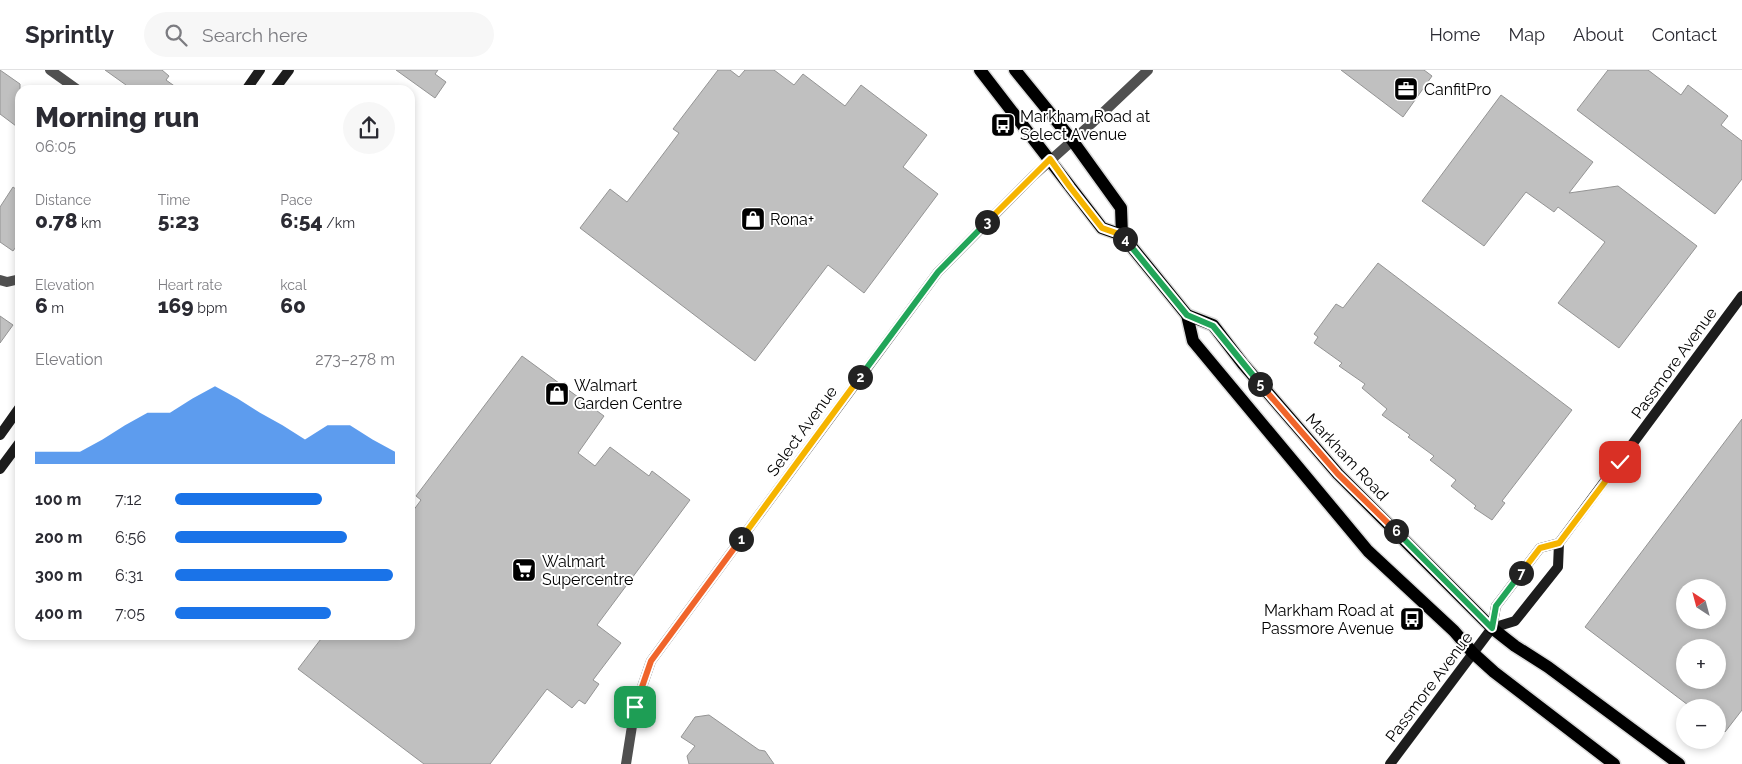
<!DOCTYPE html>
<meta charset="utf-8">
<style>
body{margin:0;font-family:Raleway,sans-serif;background:#f7f7f7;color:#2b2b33;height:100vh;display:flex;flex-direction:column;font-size:19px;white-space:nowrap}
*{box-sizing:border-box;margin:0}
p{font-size:16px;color:#7c7c81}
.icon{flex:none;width:28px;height:28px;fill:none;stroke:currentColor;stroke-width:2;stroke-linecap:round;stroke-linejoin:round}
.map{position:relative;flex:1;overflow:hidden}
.sheet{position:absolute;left:15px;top:15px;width:400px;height:555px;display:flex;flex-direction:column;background:#fff;border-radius:15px;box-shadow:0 2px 8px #0003}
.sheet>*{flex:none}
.needle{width:32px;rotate:324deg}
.fabs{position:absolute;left:1676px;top:509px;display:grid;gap:10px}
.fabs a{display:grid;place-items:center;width:50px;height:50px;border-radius:50%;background:#fff;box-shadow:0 2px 8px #0003;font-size:25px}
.pin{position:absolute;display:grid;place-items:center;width:42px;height:42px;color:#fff;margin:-21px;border-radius:10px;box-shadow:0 2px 8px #0006}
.km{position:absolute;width:25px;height:25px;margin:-12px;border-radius:50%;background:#222;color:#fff;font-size:14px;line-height:25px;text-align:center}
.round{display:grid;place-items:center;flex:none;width:52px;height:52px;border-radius:26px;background:#f7f7f7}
.summary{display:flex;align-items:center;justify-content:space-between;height:85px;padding:0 20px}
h1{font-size:28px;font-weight:800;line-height:38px}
.figures{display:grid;grid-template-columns:repeat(3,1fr);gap:8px;height:85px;padding:5px 20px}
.figures div{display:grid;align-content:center}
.figures b{font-size:21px;font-weight:800}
.figures small{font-size:14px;font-weight:400}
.figures p{font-size:14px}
.chart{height:140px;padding:10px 20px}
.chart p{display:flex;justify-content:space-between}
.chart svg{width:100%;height:90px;margin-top:5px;fill:#1a73e8;opacity:.7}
ul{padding:0 20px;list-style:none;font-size:16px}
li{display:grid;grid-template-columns:80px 60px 1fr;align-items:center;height:38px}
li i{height:12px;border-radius:6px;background:#1a73e8}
header{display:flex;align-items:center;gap:30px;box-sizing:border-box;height:70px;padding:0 25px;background:#fff;border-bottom:1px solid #e1e1e2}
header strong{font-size:24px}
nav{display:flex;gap:28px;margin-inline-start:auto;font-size:18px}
.search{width:350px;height:45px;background:#f7f7f7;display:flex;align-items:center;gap:12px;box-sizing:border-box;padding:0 18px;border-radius:28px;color:#7c7c81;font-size:19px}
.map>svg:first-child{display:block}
.building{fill:#c0c0c0;stroke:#949494;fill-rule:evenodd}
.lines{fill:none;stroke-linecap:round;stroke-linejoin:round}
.primary-casing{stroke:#dbdbdb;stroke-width:15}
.street{stroke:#505050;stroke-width:10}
.secondary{stroke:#1d1d1d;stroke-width:10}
.primary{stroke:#000;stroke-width:12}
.split-1-casing{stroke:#fff;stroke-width:10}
.split-2-casing{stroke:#fff;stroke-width:10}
.split-3-casing{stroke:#fff;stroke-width:10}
.split-4-casing{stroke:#fff;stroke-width:10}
.split-5-casing{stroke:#fff;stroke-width:10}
.split-6-casing{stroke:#fff;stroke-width:10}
.split-7-casing{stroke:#fff;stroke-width:10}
.split-8-casing{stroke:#fff;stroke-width:10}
.split-1{stroke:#f0652b;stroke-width:6}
.split-2{stroke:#f5b400;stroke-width:6}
.split-3{stroke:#22a559;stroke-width:6}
.split-4{stroke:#f5b400;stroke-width:6}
.split-5{stroke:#22a559;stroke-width:6}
.split-6{stroke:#f0652b;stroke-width:6}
.split-7{stroke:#22a559;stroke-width:6}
.split-8{stroke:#f5b400;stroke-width:6}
.labels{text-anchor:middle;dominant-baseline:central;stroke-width:4;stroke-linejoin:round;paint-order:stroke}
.poi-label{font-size:16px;fill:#000;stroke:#fff;text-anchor:start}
.street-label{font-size:16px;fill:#000;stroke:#fff}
</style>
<header>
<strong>Sprintly</strong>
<div class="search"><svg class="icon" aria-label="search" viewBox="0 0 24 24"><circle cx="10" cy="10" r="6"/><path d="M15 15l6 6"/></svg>Search here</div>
<nav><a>Home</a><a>Map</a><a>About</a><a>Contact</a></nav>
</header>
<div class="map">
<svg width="1742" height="694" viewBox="0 0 1742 694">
<rect width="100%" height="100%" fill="#fff"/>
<g class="building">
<polygon points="0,0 20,14 20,59 0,44"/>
<polygon points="105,0 162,0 169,6 166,10 180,20 122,20 126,15"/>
<polygon points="396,0 438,0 435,4 446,12 435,28"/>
<polygon points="718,0 730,0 739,7 745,0 774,0 794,15 803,4 845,36 861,15 927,65 903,97 938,124 864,223 828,195 755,291 580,158 610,119 627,132 679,63 673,59"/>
<polygon points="1341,0 1424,0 1432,6 1403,47"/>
<polygon points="1608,0 1648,0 1681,25 1688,15 1728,46 1721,55 1742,71 1742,109 1715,144 1577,40"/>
<polygon points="1501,25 1593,92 1569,123 1618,116 1697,176 1619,278 1558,233 1605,172 1558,137 1554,142 1526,122 1484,176 1422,131"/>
<polygon points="13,117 20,122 20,171 13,181 0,172 0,137"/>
<polygon points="1378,193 1572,340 1502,431 1505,433 1492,450 1474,438 1476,436 1451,416 1456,410 1430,390 1434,386 1408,367 1410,365 1382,345 1387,339 1362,318 1365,314 1339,296 1342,293 1314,273 1318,267 1314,264 1336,234 1343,238"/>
<polygon points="0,246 13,255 0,273"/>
<polygon points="522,286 604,346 578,383 595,396 610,377 649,406 652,401 690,430 597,555 621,573 593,610 599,614 585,634 579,630 572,638 547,619 490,694 424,694 298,599 324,565 410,565 410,445 421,430 416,426"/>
<path d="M 1742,349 L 1742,640 L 1725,662 L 1718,656 L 1718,638 L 1692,638 L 1585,557 ZM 1685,518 L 1718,518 L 1718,550 L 1685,550 ZM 1685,578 L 1718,578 L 1718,610 L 1685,610 Z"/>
<polygon points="709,645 759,680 765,681 774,694 689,694 687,686 695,676 681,667 695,647"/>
</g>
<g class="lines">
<defs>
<g id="primary">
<polyline points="980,0 1102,158 1122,165 1187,245 1193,271 1368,481 1454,561 1473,583 1494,602 1614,694"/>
<polyline points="1015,0 1072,70 1121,138 1122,165"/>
<polyline points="1187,245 1213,255 1243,294 1338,404 1492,558 1515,576 1548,597 1679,694"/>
</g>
</defs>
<use href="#primary" class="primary-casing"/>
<g class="street">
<polyline points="50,0 78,20"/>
<polyline points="0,210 7,212 20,209"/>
<polyline points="626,694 635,637 651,591 938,202 1033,106 1091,54 1148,0"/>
</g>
<g class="secondary">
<polyline points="246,20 260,0"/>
<polyline points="274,20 289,0"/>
<polyline points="0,365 20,337"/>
<polyline points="0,399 20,372"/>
<polyline points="1492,558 1515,551 1558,497 1559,473 1742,226"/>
<polyline points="1390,694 1492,558 1496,536 1540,478 1559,473"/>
</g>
<use href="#primary" class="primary"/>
</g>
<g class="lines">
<defs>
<polyline id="split-1" points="635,637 651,591 741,469"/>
<polyline id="split-2" points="741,469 860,307"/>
<polyline id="split-3" points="860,307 938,202 987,152"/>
<polyline id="split-4" points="987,152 1050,89 1070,117 1102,158 1122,165 1125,169"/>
<polyline id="split-5" points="1125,169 1187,245 1213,256 1260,314"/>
<polyline id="split-6" points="1260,314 1338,404 1396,461"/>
<polyline id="split-7" points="1396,461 1492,558 1496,536 1521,503"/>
<polyline id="split-8" points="1521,503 1540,478 1559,473 1620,392"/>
</defs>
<use href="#split-1" class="split-1-casing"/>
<use href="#split-2" class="split-2-casing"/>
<use href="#split-3" class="split-3-casing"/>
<use href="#split-4" class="split-4-casing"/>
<use href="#split-5" class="split-5-casing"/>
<use href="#split-6" class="split-6-casing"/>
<use href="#split-7" class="split-7-casing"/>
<use href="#split-8" class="split-8-casing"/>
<use href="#split-1" class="split-1"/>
<use href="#split-2" class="split-2"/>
<use href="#split-3" class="split-3"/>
<use href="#split-4" class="split-4"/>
<use href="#split-5" class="split-5"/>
<use href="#split-6" class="split-6"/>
<use href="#split-7" class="split-7"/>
<use href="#split-8" class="split-8"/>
</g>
<defs>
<symbol id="office-square" viewBox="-11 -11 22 22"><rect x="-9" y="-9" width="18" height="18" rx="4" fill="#000" stroke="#fff"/><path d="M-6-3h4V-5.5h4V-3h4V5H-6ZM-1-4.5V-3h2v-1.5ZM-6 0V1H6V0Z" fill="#fff"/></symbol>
<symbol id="bus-square" viewBox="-11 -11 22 22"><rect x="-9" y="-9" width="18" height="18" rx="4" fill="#000" stroke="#fff"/><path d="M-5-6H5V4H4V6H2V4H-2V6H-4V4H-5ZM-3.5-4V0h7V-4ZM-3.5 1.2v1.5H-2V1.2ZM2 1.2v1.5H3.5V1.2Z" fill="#fff"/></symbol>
<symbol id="shop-square" viewBox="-11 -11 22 22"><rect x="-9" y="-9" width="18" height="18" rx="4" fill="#000" stroke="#fff"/><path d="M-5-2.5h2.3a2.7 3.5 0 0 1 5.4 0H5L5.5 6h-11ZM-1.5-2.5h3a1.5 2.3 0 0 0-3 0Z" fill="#fff"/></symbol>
<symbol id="supermarket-square" viewBox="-11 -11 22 22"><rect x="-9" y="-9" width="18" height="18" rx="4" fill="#000" stroke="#fff"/><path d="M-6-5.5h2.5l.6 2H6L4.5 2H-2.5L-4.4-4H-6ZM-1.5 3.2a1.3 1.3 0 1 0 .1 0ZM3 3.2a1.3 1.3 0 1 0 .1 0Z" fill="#fff"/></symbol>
</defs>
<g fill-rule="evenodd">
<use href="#office-square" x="1392" y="5" width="28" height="28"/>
<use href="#bus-square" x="989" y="41" width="28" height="28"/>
<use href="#shop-square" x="739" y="135" width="28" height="28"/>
<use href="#shop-square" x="543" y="310" width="28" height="28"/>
<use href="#supermarket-square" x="510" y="486" width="28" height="28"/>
<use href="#bus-square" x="1398" y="535" width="28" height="28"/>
</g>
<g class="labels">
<g class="poi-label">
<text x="1424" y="19">CanfitPro</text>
<text x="1020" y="46">Markham Road at<tspan x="1020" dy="18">Select Avenue</tspan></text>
<text x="770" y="149">Rona+</text>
<text x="574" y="315">Walmart<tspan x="574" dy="18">Garden Centre</tspan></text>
<text x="542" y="491">Walmart<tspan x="542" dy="18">Supercentre</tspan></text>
<text x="1394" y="540" text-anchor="end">Markham Road at<tspan x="1394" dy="18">Passmore Avenue</tspan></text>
</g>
<g class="street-label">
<text transform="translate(1674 293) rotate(-54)">Passmore Avenue</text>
<text transform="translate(802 361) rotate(-54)">Select Avenue</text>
<text transform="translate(1347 387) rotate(47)">Markham Road</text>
<text transform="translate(1429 617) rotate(-53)">Passmore Avenue</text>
</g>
</g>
</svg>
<div class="fabs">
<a><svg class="needle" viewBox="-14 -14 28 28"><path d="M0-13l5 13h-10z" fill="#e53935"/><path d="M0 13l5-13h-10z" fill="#7c7c81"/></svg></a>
<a>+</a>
<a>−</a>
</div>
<div class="pin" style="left:635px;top:637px;background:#1e9e55"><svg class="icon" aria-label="arrive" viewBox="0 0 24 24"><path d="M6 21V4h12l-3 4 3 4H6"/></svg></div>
<div class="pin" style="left:1620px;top:392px;background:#d93025"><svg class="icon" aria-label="check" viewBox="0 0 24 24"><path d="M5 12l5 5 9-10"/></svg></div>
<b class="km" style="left:741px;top:469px">1</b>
<b class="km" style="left:860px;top:307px">2</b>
<b class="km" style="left:987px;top:152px">3</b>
<b class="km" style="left:1125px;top:169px">4</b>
<b class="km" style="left:1260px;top:314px">5</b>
<b class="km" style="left:1396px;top:461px">6</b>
<b class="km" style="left:1521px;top:503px">7</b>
<section class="sheet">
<div class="summary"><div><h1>Morning run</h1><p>06:05</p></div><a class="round"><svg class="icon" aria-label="share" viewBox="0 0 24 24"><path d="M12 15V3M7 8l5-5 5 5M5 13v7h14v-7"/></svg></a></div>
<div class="figures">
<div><p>Distance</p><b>0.78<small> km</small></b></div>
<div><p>Time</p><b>5:23</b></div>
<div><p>Pace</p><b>6:54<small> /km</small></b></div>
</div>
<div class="figures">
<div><p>Elevation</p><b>6<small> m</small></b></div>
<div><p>Heart rate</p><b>169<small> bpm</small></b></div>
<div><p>kcal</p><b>60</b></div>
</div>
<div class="chart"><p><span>Elevation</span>273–278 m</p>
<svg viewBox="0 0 160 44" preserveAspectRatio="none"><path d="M0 44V38L10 38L20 38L30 32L40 25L50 19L60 19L70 12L80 6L90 12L100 19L110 25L120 32L130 25L140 25L150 32L160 38V44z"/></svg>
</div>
<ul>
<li><b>100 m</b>7:12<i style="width:67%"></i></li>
<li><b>200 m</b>6:56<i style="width:78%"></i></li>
<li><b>300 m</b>6:31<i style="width:99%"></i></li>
<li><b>400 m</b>7:05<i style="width:71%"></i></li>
</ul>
</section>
</div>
